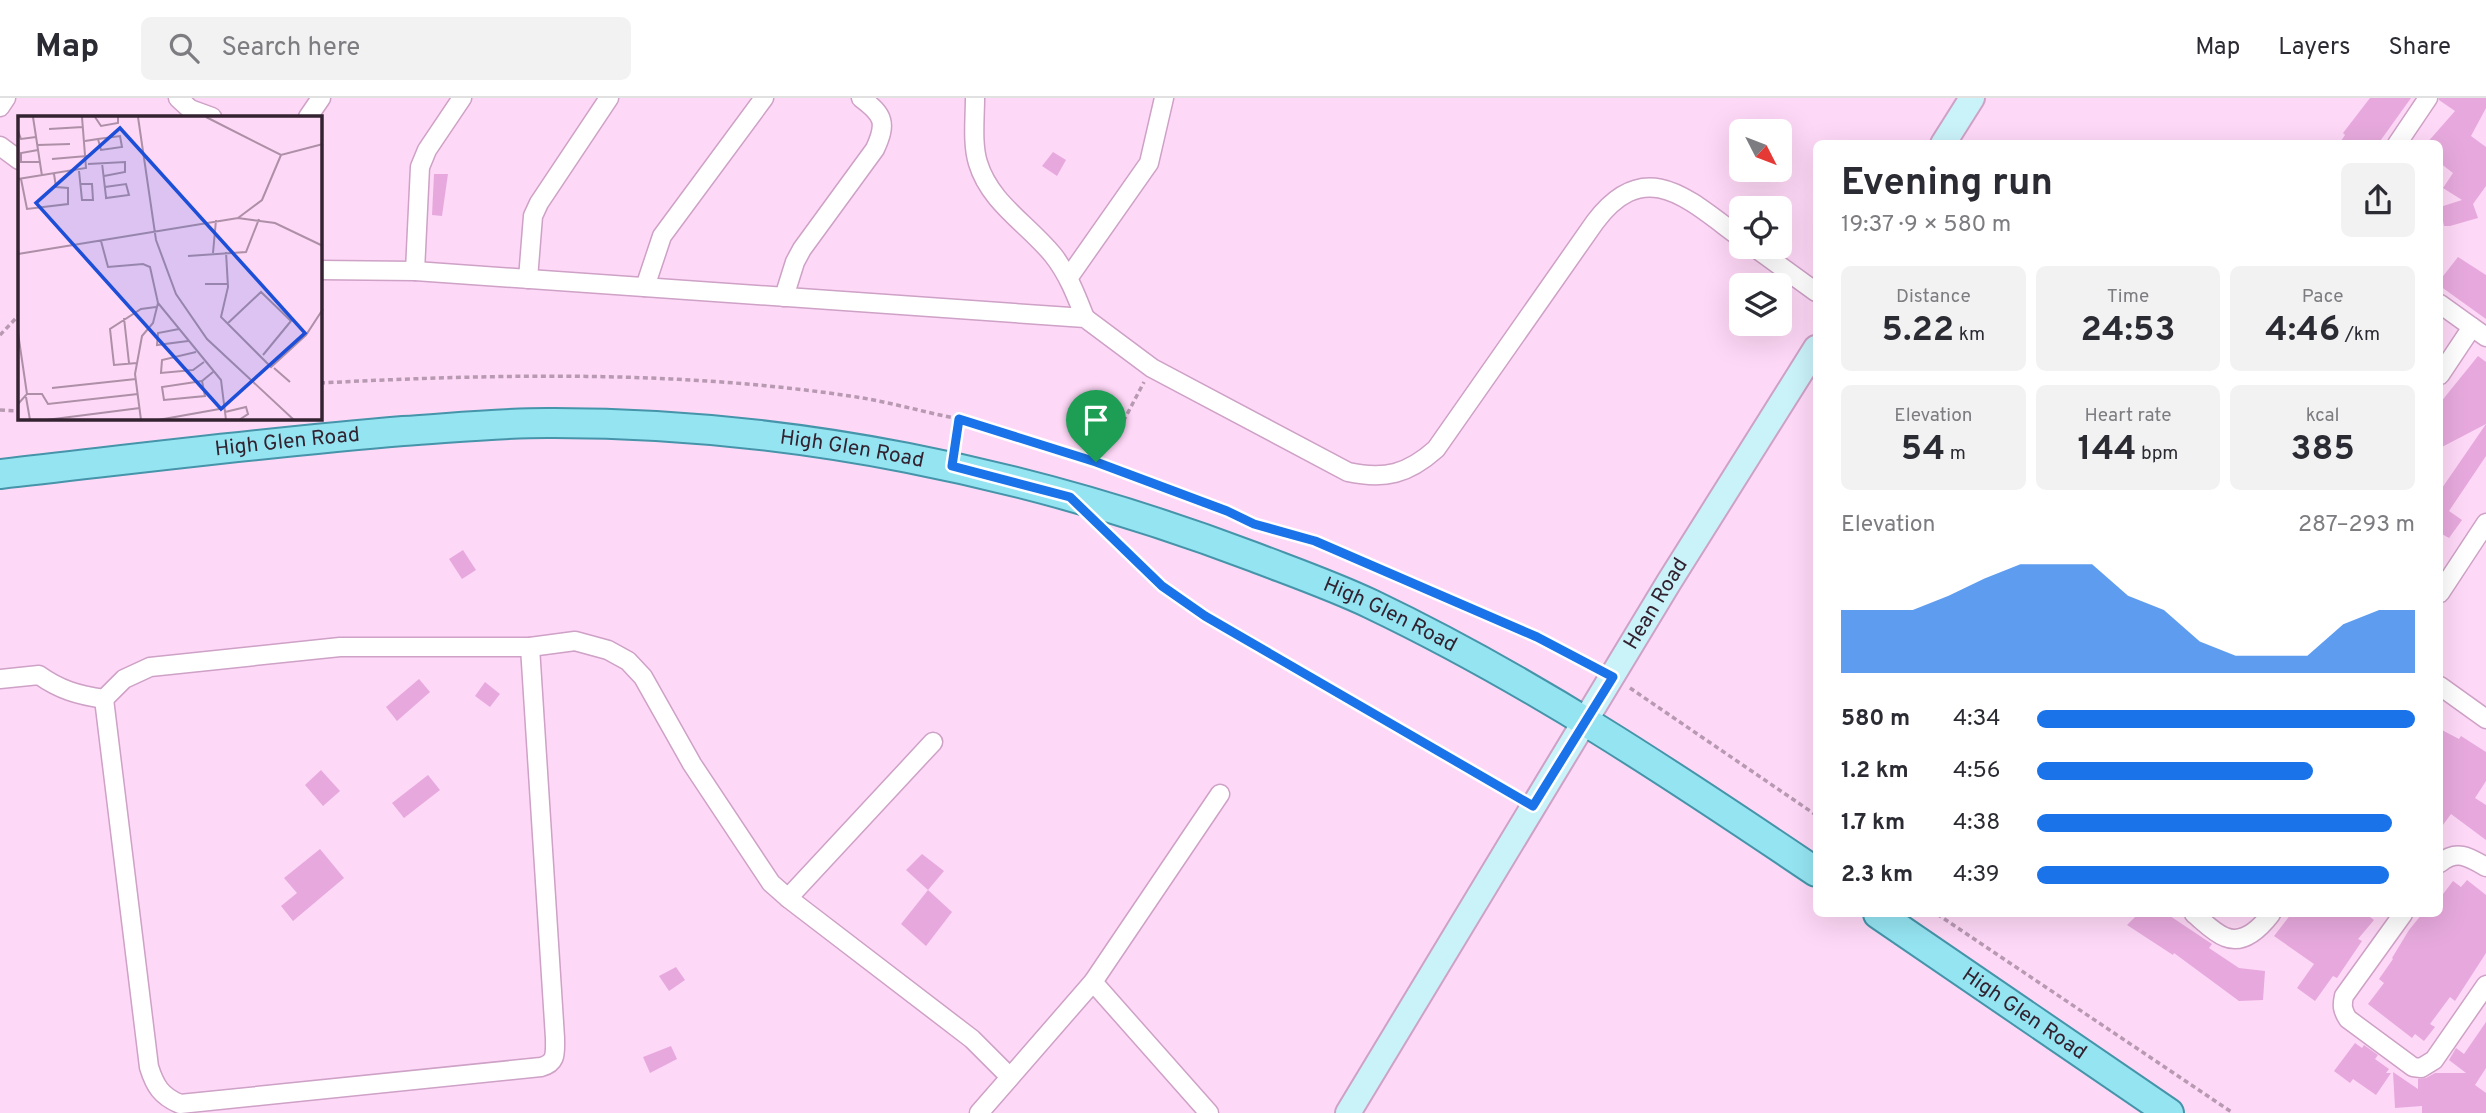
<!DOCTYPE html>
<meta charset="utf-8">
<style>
body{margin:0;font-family:Overpass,sans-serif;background:#f2f2f3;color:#2b2b33;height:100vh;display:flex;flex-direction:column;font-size:26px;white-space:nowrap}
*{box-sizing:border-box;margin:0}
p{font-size:23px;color:#7c7c81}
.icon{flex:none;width:38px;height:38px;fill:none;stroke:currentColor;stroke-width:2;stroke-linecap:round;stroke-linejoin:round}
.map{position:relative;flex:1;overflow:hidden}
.panel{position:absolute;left:1813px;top:42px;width:630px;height:777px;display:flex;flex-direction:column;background:#fff;border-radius:10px;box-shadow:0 7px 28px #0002}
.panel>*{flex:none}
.needle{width:46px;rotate:132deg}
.tools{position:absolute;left:1729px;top:21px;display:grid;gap:14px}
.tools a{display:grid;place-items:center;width:63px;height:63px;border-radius:10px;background:#fff;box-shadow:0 7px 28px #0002;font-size:35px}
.pin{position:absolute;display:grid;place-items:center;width:60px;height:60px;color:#fff;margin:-72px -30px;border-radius:50% 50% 50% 0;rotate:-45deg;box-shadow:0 0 7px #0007}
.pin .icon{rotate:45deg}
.round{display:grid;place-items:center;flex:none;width:74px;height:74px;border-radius:10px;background:#f2f2f3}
.summary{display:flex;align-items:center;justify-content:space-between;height:119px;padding:0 28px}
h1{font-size:38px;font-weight:700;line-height:52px}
.metrics{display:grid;grid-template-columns:repeat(3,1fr);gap:10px;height:119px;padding:7px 28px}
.metrics div{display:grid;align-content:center;border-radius:10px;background:#f2f2f3;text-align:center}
.metrics b{font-size:35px;font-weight:700}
.metrics small{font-size:19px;font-weight:400}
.metrics p{font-size:19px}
.chart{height:196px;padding:14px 28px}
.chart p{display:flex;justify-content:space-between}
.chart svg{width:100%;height:126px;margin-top:7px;fill:#1a73e8;opacity:.7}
ul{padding:0 28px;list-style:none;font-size:23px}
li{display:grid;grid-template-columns:112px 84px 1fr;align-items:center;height:52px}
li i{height:18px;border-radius:9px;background:#1a73e8}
header{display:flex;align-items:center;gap:42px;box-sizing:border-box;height:98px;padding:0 35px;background:#fff;border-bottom:2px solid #e1e1e2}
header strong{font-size:33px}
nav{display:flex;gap:38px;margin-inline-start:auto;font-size:24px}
.search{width:490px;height:63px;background:#f2f2f3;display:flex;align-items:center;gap:18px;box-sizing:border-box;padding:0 24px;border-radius:10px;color:#7c7c81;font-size:26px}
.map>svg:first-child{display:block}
.building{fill:#e7a9dd}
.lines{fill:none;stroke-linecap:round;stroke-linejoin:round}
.lane-casing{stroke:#cea1c6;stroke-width:12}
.street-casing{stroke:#cea1c6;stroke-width:21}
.secondary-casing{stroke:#cea1c6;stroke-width:28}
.primary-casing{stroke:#4594a9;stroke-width:32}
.path{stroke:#b799b2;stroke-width:3.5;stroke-dasharray:5 3.5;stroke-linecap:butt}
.lane{stroke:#fff;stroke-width:9}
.street{stroke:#fff;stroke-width:18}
.secondary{stroke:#caf2f9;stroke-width:24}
.primary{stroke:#95e4f2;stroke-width:28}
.route-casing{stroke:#fff;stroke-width:14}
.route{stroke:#1a73e8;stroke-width:9}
.labels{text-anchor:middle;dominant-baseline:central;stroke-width:7;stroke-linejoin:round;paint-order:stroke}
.street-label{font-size:21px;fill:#332230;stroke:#faf0f8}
.inset-road{fill:none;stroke:#ad8fa7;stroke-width:2}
.view{fill:#1d4ed8;fill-opacity:0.15;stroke:#1d4ed8;stroke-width:3.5}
.inset-edge{fill:none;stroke:#332230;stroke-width:3.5}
</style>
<header>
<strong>Map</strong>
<div class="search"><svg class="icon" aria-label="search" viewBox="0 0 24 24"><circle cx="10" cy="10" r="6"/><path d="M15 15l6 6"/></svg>Search here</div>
<nav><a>Map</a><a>Layers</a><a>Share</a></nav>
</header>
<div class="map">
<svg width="2486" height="1015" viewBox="0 0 2486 1015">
<rect width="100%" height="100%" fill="#fed8f7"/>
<g class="building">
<polygon points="2370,0 2411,0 2378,46 2339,46 2345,37 2343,35"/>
<polygon points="2439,0 2486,0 2486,10 2471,38 2486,49 2486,88 2473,106 2478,120 2450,128 2444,128 2440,109 2462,102 2443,90 2453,75 2440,65 2440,46 2426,46 2455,13 2439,2"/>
<polygon points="1053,54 1066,62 1057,78 1042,68"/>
<polygon points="434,76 448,76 442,118 432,117"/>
<polygon points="2458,159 2486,177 2486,221 2440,188 2440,182"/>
<polygon points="2478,258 2486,264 2486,326 2440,350 2440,305"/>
<polygon points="2486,326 2486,358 2449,413 2462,422 2449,440 2440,435 2440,393"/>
<polygon points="463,452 476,472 462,481 449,461"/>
<polygon points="419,581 430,594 397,623 386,609"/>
<polygon points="485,584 500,596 490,609 475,598"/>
<polygon points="2440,631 2459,641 2461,638 2486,654 2486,683 2475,700 2486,707 2486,742 2451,716 2440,731"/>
<polygon points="321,672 340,693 323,708 305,687"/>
<polygon points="428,677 440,692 404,720 392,705"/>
<polygon points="320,751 344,780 293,823 281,808 297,795 284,780"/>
<polygon points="922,756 944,773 928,792 906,772"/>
<polygon points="2467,782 2486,797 2486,855 2455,903 2450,899 2430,926 2435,929 2424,943 2415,936 2412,940 2368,906 2384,885 2379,881 2393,861 2392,860 2409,832 2422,816 2440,816 2440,800 2453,783 2461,789"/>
<polygon points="928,792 952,814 926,848 901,826"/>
<polygon points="2138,816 2167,816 2212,846 2209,850 2239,870 2265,873 2263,902 2239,903 2174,855 2173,857 2127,827"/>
<polygon points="2291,816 2366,816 2374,822 2358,841 2362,843 2337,880 2333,878 2315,903 2297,890 2314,866 2274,838"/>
<polygon points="676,869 685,882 669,893 659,878"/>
<polygon points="2486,924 2486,970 2475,987 2486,995 2486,1015 2422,1015 2422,1008 2395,1010 2393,974 2418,991 2418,981 2426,980 2435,975 2466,975 2449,962 2456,950 2464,956"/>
<polygon points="2355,945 2362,950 2364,947 2378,957 2375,961 2389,971 2386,975 2391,975 2376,997 2353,981 2350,985 2334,973"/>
<polygon points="671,948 677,961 650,975 643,959"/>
</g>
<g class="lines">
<defs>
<polyline id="lane" points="1083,412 1162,488 1205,518 1532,707"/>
<g id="street">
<polyline points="178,0 190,11 212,19"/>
<path d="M 975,0 C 975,20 972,46 978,65 C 990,105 1028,126 1053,157 C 1068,176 1076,197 1085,220"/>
<polyline points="0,9 6,0"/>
<polyline points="308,19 321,0"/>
<polyline points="2397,46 2428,0"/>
<polyline points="0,48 19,62"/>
<polyline points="1754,149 1816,194"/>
<path d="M 320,172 L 415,173 L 1085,220 L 1152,270 L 1348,374 C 1385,382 1408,376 1436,351 L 1595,124 C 1646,56 1690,103 1741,140"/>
<polyline points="415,173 420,69 427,52 462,0"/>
<polyline points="1069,179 1149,65 1164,0"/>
<polyline points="528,181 533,118 539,105 609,0"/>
<polyline points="645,189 662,138 764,0"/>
<path d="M 784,199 L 795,164 L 802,151 L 875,51 C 887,25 884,17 861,0"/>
<polyline points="2440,206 2472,229"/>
<polyline points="2440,277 2472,229 2486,239"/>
<polyline points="2440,495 2486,425"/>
<path d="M 0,581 L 39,577 C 60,592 78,597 104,601 L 124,581 L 150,569 L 340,549 L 530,549 L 575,543 L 608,552 L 628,563 L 643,579 L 692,666 L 771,785 L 788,800 L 972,941 L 1010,979"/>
<polyline points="2440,588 2486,621"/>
<path d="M 104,601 L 149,969 C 155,988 161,998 180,1006 L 541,969 C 557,965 555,955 555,940 L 530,549"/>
<path d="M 2440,765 C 2457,751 2469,759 2486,769"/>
<polyline points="788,800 933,644"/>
<path d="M 2194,816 C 2203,823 2214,835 2225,839 C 2244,847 2261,829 2271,816"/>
<path d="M 2403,816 L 2344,898 C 2342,907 2342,912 2348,921 L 2413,969 L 2421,970 L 2434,962 L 2486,887"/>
<polyline points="1093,884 1209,1015"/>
<polyline points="979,1015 1093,884 1220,696"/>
</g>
<g id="secondary">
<polyline points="1943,46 1972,0"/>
<path id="s1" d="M 1348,1015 L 1669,484 L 1816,250"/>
</g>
<g id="primary">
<path id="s2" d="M 0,376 C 134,361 268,344 403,333 C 451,330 499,325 547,325 C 788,324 1030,374 1254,459 C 1293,474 1333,488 1371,506 C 1530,582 1671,676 1816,774"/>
<path id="s3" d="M 1878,816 L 2169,1015"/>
</g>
</defs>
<use href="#lane" class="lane-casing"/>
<use href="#street" class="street-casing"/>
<use href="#secondary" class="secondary-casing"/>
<use href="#primary" class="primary-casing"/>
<g class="path">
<polyline points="0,237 19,217"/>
<path d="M 320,285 C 497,276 674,272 850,298 C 886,303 923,314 959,321"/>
<polyline points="0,312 19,313"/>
<polyline points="955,349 959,321 1096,364 1123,324 1144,284"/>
<polyline points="1096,364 1227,413 1254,426 1315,443 1537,539 1593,569"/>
<polyline points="1630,590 1816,717"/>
<polyline points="1937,816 2233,1015"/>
</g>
<use href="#lane" class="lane"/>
<use href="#street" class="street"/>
<use href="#secondary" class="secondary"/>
<use href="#primary" class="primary"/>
</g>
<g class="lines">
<defs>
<polygon id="route" points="959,321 1096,364 1227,413 1254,426 1315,443 1537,539 1613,579 1533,708 1205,518 1162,488 1070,399 952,368"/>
</defs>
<use href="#route" class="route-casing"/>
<use href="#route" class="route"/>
</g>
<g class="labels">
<g class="street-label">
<text stroke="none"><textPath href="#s2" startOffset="289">High Glen Road</textPath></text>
<text stroke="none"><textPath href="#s2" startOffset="856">High Glen Road</textPath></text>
<text stroke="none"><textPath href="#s1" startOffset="595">Hean Road</textPath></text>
<text stroke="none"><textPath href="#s2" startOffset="1421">High Glen Road</textPath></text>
<text stroke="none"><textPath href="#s3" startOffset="177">High Glen Road</textPath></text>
</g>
</g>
<g transform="translate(18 18)">
<rect width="304" height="304" fill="#fed8f7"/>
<path class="inset-road" d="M 15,1 L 24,60M 77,1 L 83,10 L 100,7 L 100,1M 120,1 L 138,124 L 158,178 L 189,223 L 276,304M 188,1 L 263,39 L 305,28M 31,13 L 65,11M 0,15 L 3,23 L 18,21M 67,25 L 80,23 L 102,20 L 104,31 L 83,34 L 80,23M 20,29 L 52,28M 20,34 L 3,37 L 3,46 L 22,46M 34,43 L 69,40M 84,47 L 88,81 L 88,82 L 111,79 L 108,68 L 87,71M 70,48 L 107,46 L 107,56 L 86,60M 61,55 L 64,84 L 75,84 L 74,68 L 62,68M 0,63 L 68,52 L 64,1M 3,63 L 9,93 L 50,88 L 50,72 L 38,71 L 36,58M 220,102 L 244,84 L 263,39M 83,125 L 90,151 L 125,148 L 132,151 L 140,187 L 203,264 L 208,304M 208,136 L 210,171 L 203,201 L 253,251 L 288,219 L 305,193M 195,137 L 198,104M 0,138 L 220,102 L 257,107 L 305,130M 170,140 L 228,136 L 241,103M 187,168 L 210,168M 106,202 L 111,247M 209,208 L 243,176 L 273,205 L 245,239M 161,213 L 140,217 L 139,229 L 170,225M 0,217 L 9,278 L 0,288M 178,236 L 144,244 L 143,257 L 175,254 L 186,246M 119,247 L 96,249 L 92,213 L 123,193 L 138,191M 256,252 L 272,266M 184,265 L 187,280 L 146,284 L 144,271 L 184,265 L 195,256M 34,272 L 118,263M 9,278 L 24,278 L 30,288 L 120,278M 8,281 L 12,304M 207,296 L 228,291 L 230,298 L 221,304M 28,304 L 122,292M 123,304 L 117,258 L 124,220 L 135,207 L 140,187M 140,304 L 207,292"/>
<path class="view" d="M 102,12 L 287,217 L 203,293 L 18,87 Z"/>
<rect width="304" height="304" class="inset-edge"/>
</g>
</svg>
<div class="tools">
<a><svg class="needle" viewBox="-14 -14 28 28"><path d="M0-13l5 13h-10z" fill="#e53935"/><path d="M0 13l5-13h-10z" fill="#7c7c81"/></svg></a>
<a><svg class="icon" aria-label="locate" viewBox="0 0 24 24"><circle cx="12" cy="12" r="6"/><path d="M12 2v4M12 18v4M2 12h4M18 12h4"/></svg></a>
<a><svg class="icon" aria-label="layers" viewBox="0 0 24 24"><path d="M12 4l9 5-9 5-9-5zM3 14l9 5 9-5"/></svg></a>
</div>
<div class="pin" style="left:1096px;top:364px;background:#1e9e55"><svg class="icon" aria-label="arrive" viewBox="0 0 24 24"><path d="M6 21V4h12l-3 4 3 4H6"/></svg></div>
<section class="panel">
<div class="summary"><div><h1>Evening run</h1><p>19:37 · 9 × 580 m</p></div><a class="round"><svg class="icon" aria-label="share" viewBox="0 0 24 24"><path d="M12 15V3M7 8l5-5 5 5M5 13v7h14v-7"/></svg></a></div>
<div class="metrics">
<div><p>Distance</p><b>5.22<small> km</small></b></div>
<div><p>Time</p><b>24:53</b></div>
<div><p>Pace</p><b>4:46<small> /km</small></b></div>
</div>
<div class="metrics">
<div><p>Elevation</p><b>54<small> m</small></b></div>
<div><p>Heart rate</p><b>144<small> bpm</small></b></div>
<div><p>kcal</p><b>385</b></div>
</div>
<div class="chart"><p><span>Elevation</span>287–293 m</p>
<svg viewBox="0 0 160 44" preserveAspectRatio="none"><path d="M0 44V22L10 22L20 22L30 17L40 11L50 6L60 6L70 6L80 17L90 22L100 33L110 38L120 38L130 38L140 27L150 22L160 22V44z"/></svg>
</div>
<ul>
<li><b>580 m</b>4:34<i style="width:100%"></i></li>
<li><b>1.2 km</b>4:56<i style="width:73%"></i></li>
<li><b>1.7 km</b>4:38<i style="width:94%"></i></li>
<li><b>2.3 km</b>4:39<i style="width:93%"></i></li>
</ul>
</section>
</div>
